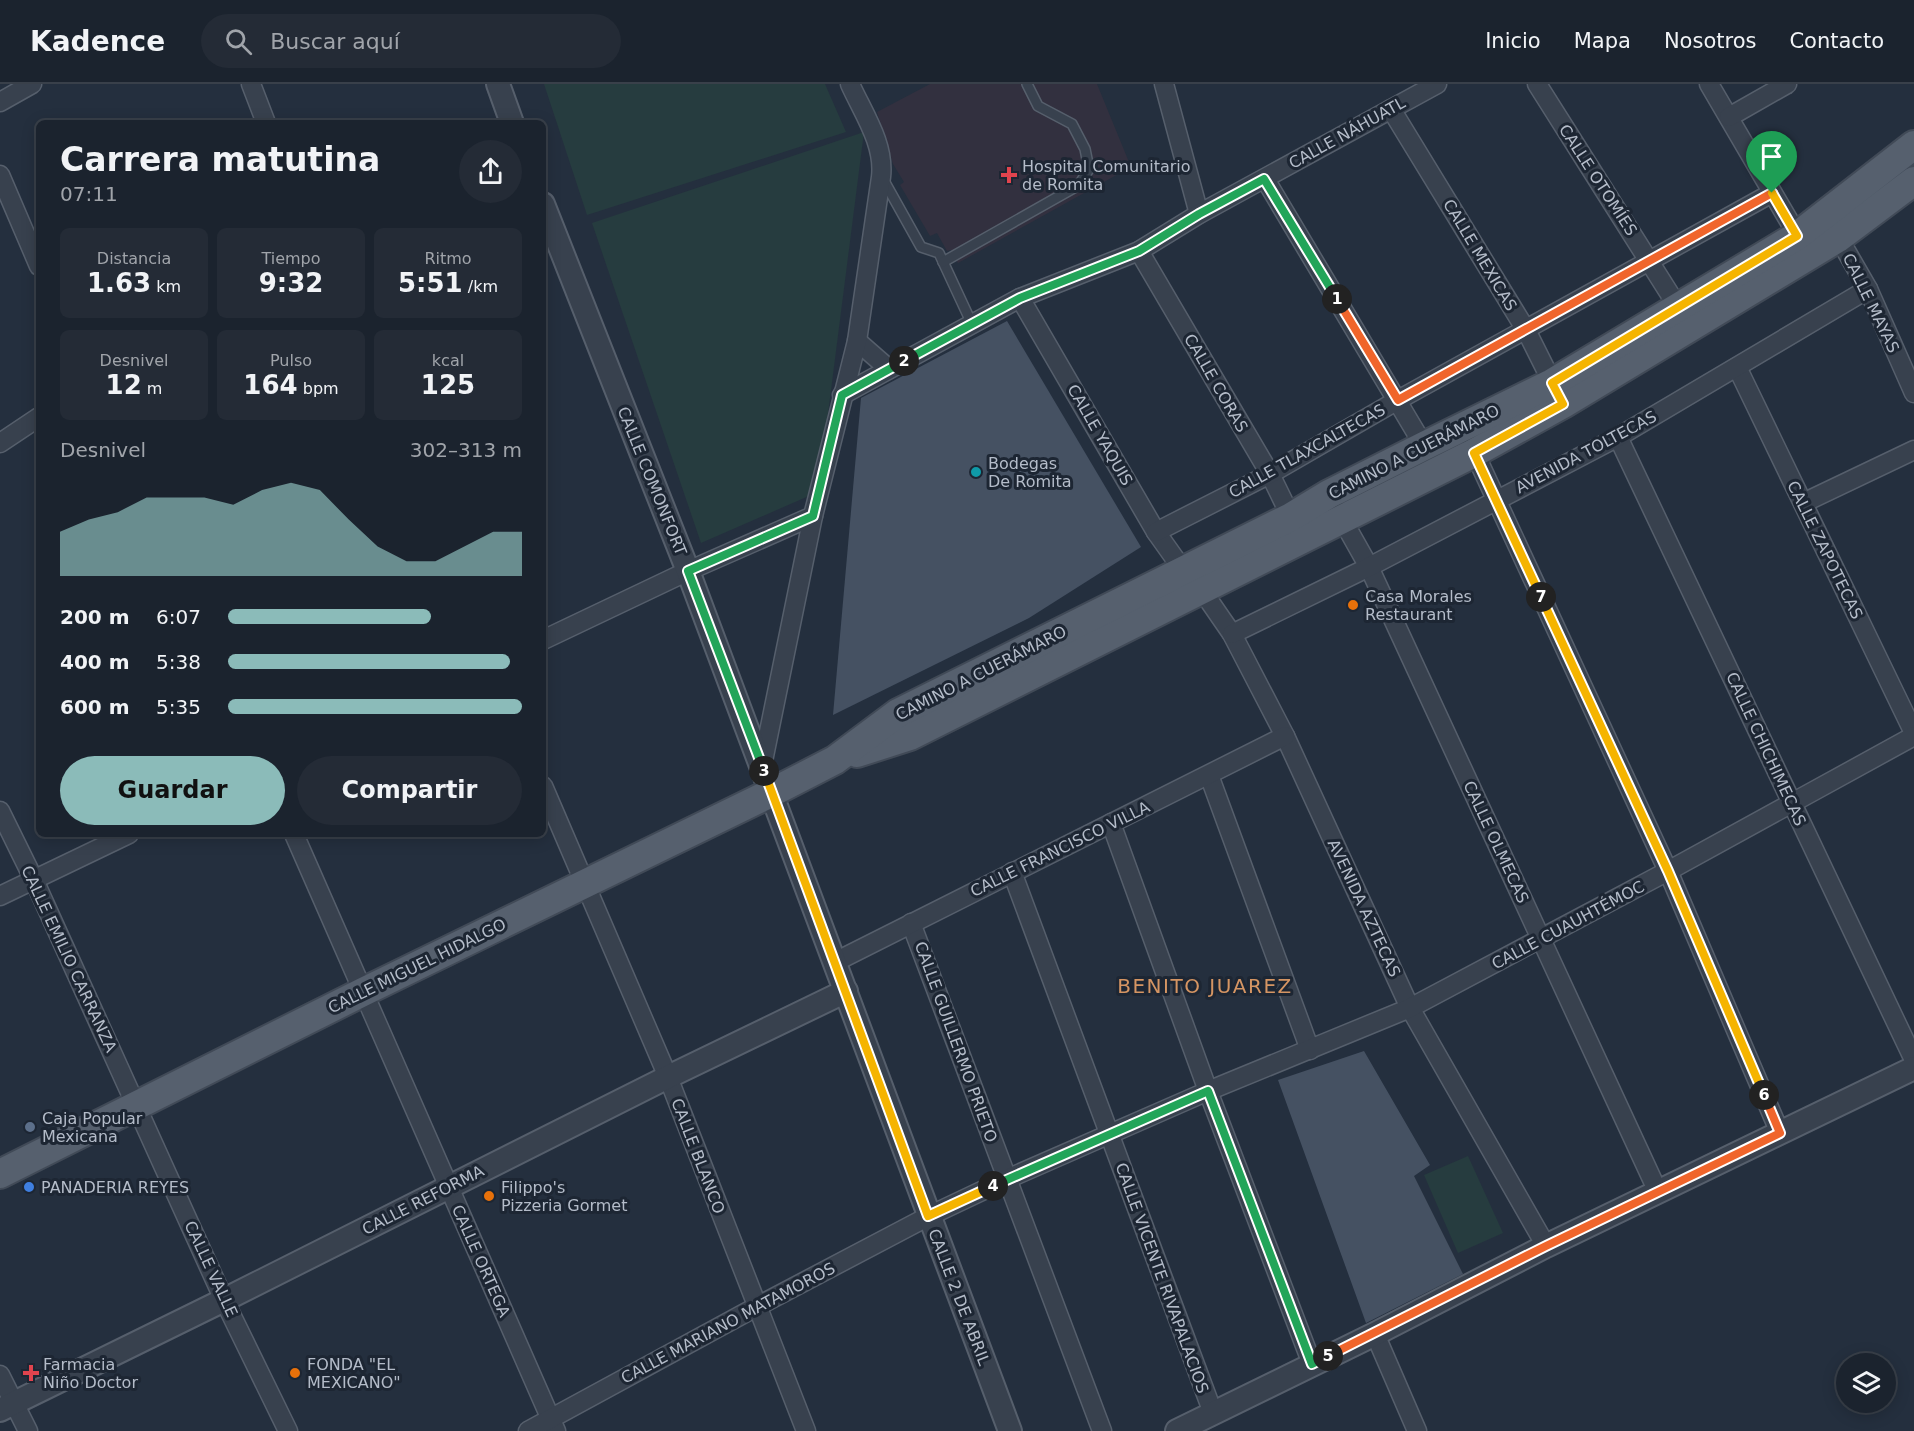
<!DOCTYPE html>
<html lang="es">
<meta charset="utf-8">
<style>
body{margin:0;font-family:"DejaVu Sans",sans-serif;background:#242b36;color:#f1f3f6;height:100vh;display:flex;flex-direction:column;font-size:22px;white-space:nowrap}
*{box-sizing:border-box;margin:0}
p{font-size:20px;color:#a0a4aa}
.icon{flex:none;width:33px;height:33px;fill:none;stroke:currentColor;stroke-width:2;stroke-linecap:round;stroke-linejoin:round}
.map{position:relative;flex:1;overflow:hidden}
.sheet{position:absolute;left:36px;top:36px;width:510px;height:717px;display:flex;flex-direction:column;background:#1b232e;border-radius:9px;box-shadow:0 3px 15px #0003,0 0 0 2px #39404a}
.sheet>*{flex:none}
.buttons{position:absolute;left:1836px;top:1269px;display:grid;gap:12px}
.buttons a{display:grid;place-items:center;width:60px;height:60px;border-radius:50%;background:#1b232e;box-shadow:0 3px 15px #0003,0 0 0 2px #39404a;font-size:30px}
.pin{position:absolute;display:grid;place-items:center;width:51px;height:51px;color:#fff;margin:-62px -26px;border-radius:50% 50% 50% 0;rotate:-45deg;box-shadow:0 0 6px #0007}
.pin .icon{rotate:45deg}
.km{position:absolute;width:30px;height:30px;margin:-15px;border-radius:50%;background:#222;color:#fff;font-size:16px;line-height:30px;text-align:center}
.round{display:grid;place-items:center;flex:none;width:63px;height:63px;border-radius:32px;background:#242b36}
.headline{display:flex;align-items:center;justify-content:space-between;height:102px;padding:0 24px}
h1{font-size:33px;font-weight:700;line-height:45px}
.stats{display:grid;grid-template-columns:repeat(3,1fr);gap:9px;height:102px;padding:6px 24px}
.stats div{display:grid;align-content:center;border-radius:9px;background:#242b36;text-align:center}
.stats b{font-size:26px;font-weight:700}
.stats small{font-size:16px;font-weight:400}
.stats p{font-size:16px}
.chart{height:168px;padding:12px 24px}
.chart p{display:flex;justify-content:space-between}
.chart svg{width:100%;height:108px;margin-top:6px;fill:#8bbbb9;opacity:.7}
.action{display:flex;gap:12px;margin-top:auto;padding:12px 24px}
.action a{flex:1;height:69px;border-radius:36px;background:#8bbbb9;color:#111;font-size:24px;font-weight:700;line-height:69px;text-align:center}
.action a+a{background:#242b36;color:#f1f3f6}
ul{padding:0 24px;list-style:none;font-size:20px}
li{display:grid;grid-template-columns:96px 72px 1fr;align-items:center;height:45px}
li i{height:15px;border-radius:8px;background:#8bbbb9}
header{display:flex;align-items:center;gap:36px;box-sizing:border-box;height:84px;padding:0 30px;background:#1b232e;border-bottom:2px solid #39404a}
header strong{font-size:28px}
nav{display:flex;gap:33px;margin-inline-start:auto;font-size:21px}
.search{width:420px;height:54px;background:#242b36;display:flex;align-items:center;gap:15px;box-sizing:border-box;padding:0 21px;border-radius:33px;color:#a0a4aa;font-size:22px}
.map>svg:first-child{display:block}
.medical{fill:#32303f}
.green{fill:#263c3f}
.building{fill:#455162}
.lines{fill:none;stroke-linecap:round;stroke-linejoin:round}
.service-casing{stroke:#565f6c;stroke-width:12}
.minor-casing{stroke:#565f6c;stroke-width:21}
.tertiary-casing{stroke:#565f6c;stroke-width:26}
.primary-casing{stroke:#414a57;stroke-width:32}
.service{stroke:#38414e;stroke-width:9}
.minor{stroke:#38414e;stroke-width:18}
.tertiary{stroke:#38414e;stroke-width:22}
.primary{stroke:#56606e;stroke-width:28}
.split-1-casing{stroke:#fff;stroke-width:12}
.split-2-casing{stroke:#fff;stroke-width:12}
.split-3-casing{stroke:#fff;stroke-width:12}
.split-4-casing{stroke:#fff;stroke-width:12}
.split-5-casing{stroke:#fff;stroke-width:12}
.split-6-casing{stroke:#fff;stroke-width:12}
.split-7-casing{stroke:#fff;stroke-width:12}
.split-8-casing{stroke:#fff;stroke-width:12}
.split-1{stroke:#f0652b;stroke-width:8}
.split-2{stroke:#22a559;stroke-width:8}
.split-3{stroke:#22a559;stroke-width:8}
.split-4{stroke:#f5b400;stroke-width:8}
.split-5{stroke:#22a559;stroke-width:8}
.split-6{stroke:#f0652b;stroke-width:8}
.split-7{stroke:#f5b400;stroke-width:8}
.split-8{stroke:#f5b400;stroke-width:8}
.health-dot{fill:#e0444e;stroke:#1d2633;stroke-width:2}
.culture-dot{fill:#0f9aa8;stroke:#1d2633;stroke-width:2}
.food-dot{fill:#e8710a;stroke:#1d2633;stroke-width:2}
.service-dot{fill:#5c6f8a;stroke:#1d2633;stroke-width:2}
.shop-dot{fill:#3f7fe0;stroke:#1d2633;stroke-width:2}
.labels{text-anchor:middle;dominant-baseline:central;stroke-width:6;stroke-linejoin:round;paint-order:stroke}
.street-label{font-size:16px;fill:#b4bcc9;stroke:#1d2633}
.poi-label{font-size:16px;fill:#b4bcc9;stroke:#1d2633;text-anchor:start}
.quarter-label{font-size:20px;letter-spacing:1.5px;fill:#d59563;stroke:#1d2633}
</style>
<header>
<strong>Kadence</strong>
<div class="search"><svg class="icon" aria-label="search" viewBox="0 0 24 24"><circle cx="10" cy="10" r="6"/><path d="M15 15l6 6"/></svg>Buscar aquí</div>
<nav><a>Inicio</a><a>Mapa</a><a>Nosotros</a><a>Contacto</a></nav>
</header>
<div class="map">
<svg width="1914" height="1347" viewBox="0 0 1914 1347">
<rect width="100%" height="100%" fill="#242f3e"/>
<polygon class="medical" points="930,0 1097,0 1131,83 958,179 951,166 947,167 937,149 930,152 900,101 904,98 893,80 877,28"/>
<g class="green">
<polygon points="544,0 825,0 846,48 587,131"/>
<polygon points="864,48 818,408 701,459 592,139"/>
<polygon points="1468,1072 1503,1149 1458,1169 1424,1091"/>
</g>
<g class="building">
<polygon points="1007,237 1141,463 1029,534 833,631 861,314"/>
<polygon points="1364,967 1430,1081 1414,1092 1463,1190 1366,1239 1278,996"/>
</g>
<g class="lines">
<defs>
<g id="service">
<polyline points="883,95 921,163 939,169 972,240"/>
<polyline points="943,178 1079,101 1089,85 1085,65 1072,40 1038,22 1027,0"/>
</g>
<g id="minor">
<polyline points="251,0 266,39"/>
<polyline points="1164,0 1199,130"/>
<polyline points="1537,0 1678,223"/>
<polyline points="1709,0 1802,159"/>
<polyline points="0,18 32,0"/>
<polyline points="1391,25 1526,246 1557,308"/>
<polyline points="1729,33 1787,0"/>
<polyline points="0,91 39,182"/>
<polyline points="1265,95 1424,362"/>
<polyline points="1834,146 1868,205 1914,309"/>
<polyline points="1139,167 1270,390 1291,433"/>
<polyline points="1020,214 1156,448 1183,486 1201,505 1232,550 1285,652 1410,924 1546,1162"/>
<polyline points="857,257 889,285"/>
<polyline points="1737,283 1914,649"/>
<polyline points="842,311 1020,214 1139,167 1199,130 1437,0"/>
<polyline points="1618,353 1914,976"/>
<polyline points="0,359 39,333"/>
<polyline points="1471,361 1668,787 1780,1049"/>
<polyline points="1803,419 1914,366"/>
<polyline points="1337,426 1369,483 1658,1108"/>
<polyline points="1156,448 1270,390 1398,316 1772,109"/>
<polyline points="1232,550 1369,483 1618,353 1868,205"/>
<polyline points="543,556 688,487 813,432"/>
<path d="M 762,682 L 813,432 L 857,257 L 881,93 C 885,60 863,29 850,0"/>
<polyline points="1209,691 1310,966"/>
<polyline points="543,702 668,993 806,1347"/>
<polyline points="0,727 34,796 224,1216 288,1347"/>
<polyline points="1111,739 1208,1007 1312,1280"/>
<polyline points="294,750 556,1347"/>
<polyline points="1012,788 1213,1329"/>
<polyline points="0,812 129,750"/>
<polyline points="911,839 1102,1347"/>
<polyline points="835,878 1285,652"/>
<polyline points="1375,1250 1417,1347"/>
<polyline points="0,1291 28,1347"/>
<polyline points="528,1347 756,1223 929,1132 1007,1095 1208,1007 1410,924 1668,787 1914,652"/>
</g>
<g id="tertiary">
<polyline points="498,0 512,39"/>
<polyline points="543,120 688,487 1010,1347"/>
<polyline points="0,1326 224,1216 668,993 846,907"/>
<polyline points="1177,1347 1375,1250 1546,1162 1914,984"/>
</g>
<g id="primary">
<polyline points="857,669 910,652 1474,369 1563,320 1838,154 1914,97"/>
<polyline points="0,1090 363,908 771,709 835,676 898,629 1291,433 1329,410 1424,362 1552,299 1797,152 1914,61"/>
</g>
</defs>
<use href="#service" class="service-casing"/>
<use href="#minor" class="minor-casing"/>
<use href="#tertiary" class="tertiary-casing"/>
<use href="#primary" class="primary-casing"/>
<use href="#service" class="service"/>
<use href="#minor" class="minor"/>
<use href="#tertiary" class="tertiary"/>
<use href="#primary" class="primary"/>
</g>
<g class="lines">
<defs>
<polyline id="split-1" points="1337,215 1398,316 1772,109"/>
<polyline id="split-2" points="904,277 1020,214 1139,167 1199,130 1264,95 1337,215"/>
<polyline id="split-3" points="764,687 688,487 813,432 842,311 904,277"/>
<polyline id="split-4" points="764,687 928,1132 993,1102"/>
<polyline id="split-5" points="993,1102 1208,1007 1312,1280 1328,1272"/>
<polyline id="split-6" points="1328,1272 1546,1162 1780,1049 1764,1011"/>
<polyline id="split-7" points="1541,513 1668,787 1764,1011"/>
<polyline id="split-8" points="1541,513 1474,369 1563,320 1552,299 1797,152 1772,109"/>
</defs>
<use href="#split-1" class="split-1-casing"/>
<use href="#split-2" class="split-2-casing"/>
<use href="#split-3" class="split-3-casing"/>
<use href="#split-4" class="split-4-casing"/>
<use href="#split-5" class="split-5-casing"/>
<use href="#split-6" class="split-6-casing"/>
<use href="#split-7" class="split-7-casing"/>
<use href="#split-8" class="split-8-casing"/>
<use href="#split-1" class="split-1"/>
<use href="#split-2" class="split-2"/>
<use href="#split-3" class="split-3"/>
<use href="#split-4" class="split-4"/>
<use href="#split-5" class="split-5"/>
<use href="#split-6" class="split-6"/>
<use href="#split-7" class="split-7"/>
<use href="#split-8" class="split-8"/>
</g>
<g class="health-dot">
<path d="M1006 82h6v6h6v6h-6v6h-6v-6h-6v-6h6z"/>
<path d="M28 1280h6v6h6v6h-6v6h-6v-6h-6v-6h6z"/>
</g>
<circle class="culture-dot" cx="976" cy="388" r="6"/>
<g class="food-dot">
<circle cx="1353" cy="521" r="6"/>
<circle cx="489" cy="1112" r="6"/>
<circle cx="295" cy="1289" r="6"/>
</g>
<circle class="service-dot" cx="30" cy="1043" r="6"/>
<circle class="shop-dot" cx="29" cy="1103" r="6"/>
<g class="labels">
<g class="street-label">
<text transform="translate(1347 49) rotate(-29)">CALLE NÁHUATL</text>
<text transform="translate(1598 96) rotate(57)">CALLE OTOMÍES</text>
<text transform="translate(1480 171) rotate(59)">CALLE MEXICAS</text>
<text transform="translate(1871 219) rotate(64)">CALLE MAYAS</text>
<text transform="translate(1216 299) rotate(60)">CALLE CORAS</text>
<text transform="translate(1100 351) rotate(60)">CALLE YAQUIS</text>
<text transform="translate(1307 367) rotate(-29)">CALLE TLAXCALTECAS</text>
<text transform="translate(1414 368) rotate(-27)">CAMINO A CUERÁMARO</text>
<text transform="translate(1586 368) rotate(-28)">AVENIDA TOLTECAS</text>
<text transform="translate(652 397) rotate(68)">CALLE COMONFORT</text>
<text transform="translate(1825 466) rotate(64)">CALLE ZAPOTECAS</text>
<text transform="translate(981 589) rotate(-27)">CAMINO A CUERÁMARO</text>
<text transform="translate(1766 665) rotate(65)">CALLE CHICHIMECAS</text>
<text transform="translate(1496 758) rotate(65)">CALLE OLMECAS</text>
<text transform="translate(1060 765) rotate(-26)">CALLE FRANCISCO VILLA</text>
<text transform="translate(1364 824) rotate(65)">AVENIDA AZTECAS</text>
<text transform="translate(1568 841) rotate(-28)">CALLE CUAUHTÉMOC</text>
<text transform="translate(69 875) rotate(65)">CALLE EMILIO CARRANZA</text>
<text transform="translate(417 882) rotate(-26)">CALLE MIGUEL HIDALGO</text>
<text transform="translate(956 958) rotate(70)">CALLE GUILLERMO PRIETO</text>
<text transform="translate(698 1072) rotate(69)">CALLE BLANCO</text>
<text transform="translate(423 1116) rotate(-27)">CALLE REFORMA</text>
<text transform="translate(481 1177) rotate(66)">CALLE ORTEGA</text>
<text transform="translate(211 1185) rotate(65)">CALLE VALLE</text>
<text transform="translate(1162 1194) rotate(70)">CALLE VICENTE RIVAPALACIOS</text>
<text transform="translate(959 1213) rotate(69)">CALLE 2 DE ABRIL</text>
<text transform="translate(728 1239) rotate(-28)">CALLE MARIANO MATAMOROS</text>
</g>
<g class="poi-label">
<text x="1022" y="82">Hospital Comunitario<tspan x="1022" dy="18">de Romita</tspan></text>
<text x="988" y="379">Bodegas<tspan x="988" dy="18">De Romita</tspan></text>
<text x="1365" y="512">Casa Morales<tspan x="1365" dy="18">Restaurant</tspan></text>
<text x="42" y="1034">Caja Popular<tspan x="42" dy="18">Mexicana</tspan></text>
<text x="41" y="1103">PANADERIA REYES</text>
<text x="501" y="1103">Filippo's<tspan x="501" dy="18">Pizzeria Gormet</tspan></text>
<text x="43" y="1280">Farmacia<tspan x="43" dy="18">Niño Doctor</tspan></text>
<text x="307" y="1280">FONDA "EL<tspan x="307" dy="18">MEXICANO"</tspan></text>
</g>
<g class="quarter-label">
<text x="1205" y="902">BENITO JUAREZ</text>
</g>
</g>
</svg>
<div class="buttons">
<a><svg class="icon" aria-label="layers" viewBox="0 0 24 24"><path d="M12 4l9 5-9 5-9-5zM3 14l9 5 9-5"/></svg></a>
</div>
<div class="pin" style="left:1772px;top:109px;background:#1e9e55"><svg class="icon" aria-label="arrive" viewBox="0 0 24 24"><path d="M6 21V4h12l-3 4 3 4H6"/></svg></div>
<b class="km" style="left:1337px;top:215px">1</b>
<b class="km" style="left:904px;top:277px">2</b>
<b class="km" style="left:764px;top:687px">3</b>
<b class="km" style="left:993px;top:1102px">4</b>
<b class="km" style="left:1328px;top:1272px">5</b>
<b class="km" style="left:1764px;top:1011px">6</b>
<b class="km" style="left:1541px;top:513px">7</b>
<section class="sheet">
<div class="headline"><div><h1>Carrera matutina</h1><p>07:11</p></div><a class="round"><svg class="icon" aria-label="share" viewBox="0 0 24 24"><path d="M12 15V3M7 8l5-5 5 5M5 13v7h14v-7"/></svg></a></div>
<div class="stats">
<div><p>Distancia</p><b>1.63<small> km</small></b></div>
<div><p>Tiempo</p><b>9:32</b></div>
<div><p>Ritmo</p><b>5:51<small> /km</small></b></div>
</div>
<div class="stats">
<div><p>Desnivel</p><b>12<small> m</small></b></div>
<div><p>Pulso</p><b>164<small> bpm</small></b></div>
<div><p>kcal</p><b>125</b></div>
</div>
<div class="chart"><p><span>Desnivel</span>302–313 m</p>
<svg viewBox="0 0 160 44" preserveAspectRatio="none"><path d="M0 44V26L10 21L20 18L30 12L40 12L50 12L60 15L70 9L80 6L90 9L100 21L110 32L120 38L130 38L140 32L150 26L160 26V44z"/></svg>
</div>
<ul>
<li><b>200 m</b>6:07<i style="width:69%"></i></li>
<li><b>400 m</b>5:38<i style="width:96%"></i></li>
<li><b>600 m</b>5:35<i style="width:100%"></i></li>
</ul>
<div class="action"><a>Guardar</a><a>Compartir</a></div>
</section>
</div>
